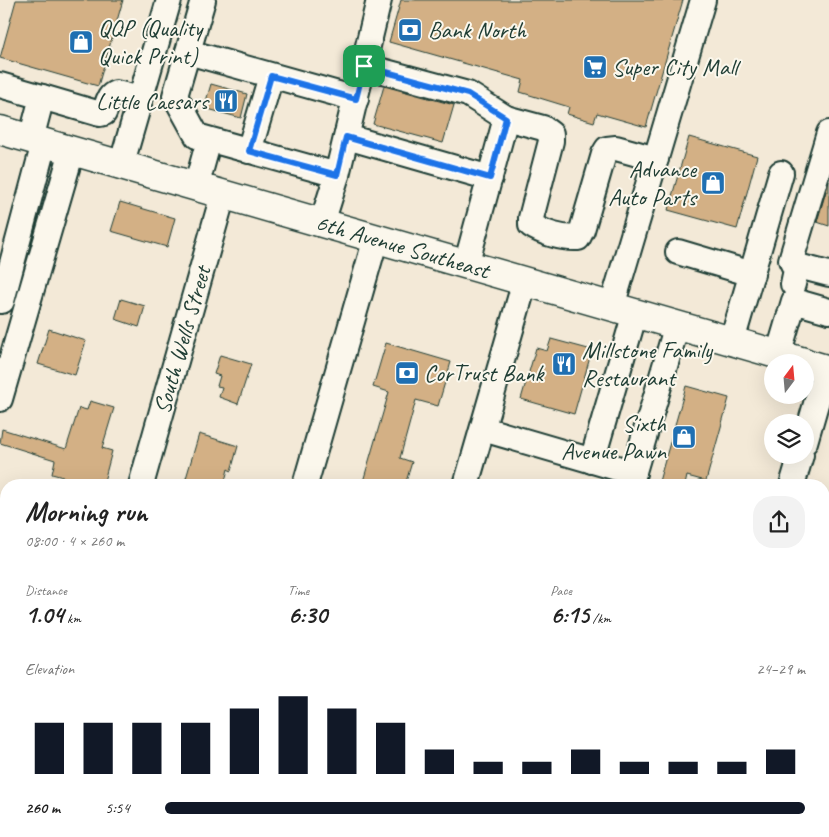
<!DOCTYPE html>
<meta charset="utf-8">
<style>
body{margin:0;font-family:Caveat,sans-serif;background:#f2f2f2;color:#222;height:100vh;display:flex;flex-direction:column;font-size:19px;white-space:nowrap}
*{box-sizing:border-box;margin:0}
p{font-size:16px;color:#767676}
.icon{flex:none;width:28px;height:28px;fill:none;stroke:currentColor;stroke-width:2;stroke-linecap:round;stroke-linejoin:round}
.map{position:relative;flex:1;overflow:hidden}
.sheet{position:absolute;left:0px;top:479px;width:830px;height:359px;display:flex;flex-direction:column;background:#fff;border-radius:20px 20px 0 0;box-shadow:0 5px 20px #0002}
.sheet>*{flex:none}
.needle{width:32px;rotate:16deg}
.tools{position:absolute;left:764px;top:354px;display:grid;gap:10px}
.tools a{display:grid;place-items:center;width:50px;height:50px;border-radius:50%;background:#fff;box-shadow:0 5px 20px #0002;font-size:25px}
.pin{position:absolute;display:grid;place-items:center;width:42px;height:42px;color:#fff;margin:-21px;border-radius:10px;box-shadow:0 2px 8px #0006}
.round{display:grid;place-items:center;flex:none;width:52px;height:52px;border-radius:20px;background:#f2f2f2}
.summary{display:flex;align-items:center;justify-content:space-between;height:85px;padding:0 25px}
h1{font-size:28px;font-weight:600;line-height:38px}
.figures{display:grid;grid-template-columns:repeat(3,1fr);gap:8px;height:85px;padding:5px 25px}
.figures div{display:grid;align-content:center}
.figures b{font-size:25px;font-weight:600}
.figures small{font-size:14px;font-weight:400}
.figures p{font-size:14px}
.chart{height:140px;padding:10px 25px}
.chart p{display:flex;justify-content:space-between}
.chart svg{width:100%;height:90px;margin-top:5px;stroke:#111827;stroke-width:6}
ul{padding:0 25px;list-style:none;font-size:16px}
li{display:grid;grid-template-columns:80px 60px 1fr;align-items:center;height:38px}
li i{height:12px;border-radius:6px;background:#111827}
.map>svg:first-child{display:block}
.building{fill:#d3b085;stroke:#1f3d34}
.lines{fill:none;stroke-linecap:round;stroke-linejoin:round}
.minor-casing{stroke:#1f3d34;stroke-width:28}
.highway-casing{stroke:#1f3d34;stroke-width:31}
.minor{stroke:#fbf7ec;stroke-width:24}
.highway{stroke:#fbf7ec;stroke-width:28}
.route-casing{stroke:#fff;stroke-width:10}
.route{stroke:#1a73e8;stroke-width:6}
.labels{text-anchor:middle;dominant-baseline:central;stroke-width:4;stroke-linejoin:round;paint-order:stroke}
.poi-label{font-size:24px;fill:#1f3d34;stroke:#fbf7ec;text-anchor:start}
.street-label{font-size:24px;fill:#1f3d34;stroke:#fbf7ec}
</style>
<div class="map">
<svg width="829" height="837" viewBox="0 0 829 837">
<rect width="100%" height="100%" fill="#f3e9d7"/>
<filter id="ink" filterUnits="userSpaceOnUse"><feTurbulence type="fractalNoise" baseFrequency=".02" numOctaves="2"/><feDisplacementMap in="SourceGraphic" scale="10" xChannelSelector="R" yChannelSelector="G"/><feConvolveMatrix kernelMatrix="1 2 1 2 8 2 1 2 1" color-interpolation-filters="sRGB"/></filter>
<g filter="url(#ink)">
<g class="building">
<polygon points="16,0 123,0 98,86 0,58"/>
<polygon points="401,0 683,0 646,127 597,113 594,122 567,114 569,107 520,92 523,80 389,42"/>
<polygon points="211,84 247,94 241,118 204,108"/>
<polygon points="384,86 454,105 443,143 373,124"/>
<polygon points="689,137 757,156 737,229 668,210"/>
<polygon points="829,181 829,226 817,222"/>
<polygon points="120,202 175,218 167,247 111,231"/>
<polygon points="121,299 145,306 139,327 115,319"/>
<polygon points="49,329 86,341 75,375 38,364"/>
<polygon points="551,339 592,350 574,414 521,399 536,348 547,351"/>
<polygon points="386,343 451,362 438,406 416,400 400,458 412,462 405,485 362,485 389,392 373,387"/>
<polygon points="220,355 251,364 238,404 219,397 222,387 217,386 220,376 214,374"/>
<polygon points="686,386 729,398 706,481 687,476 685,485 658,485"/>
<polygon points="90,401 114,408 102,448 112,451 103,485 92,485 52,474 55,460 0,443 2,429 66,449 79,408 87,410"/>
<polygon points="199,434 238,446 231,471 228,469 224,485 184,485"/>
</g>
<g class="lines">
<defs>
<g id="minor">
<polyline points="203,0 175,96 197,136 337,175 379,0"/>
<polyline points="188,52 356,99"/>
<polyline points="364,66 468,94 506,118 466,265"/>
<polyline points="0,85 42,97 31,139"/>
<path d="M 42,97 L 100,114 L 104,113 C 108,105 107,96 116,93 L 140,99"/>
<path d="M 506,118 L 543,128 L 551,134 L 551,141 L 531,218 L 531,225 C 543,233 563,239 578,238 L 582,230 L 604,154 L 607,149 L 616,148 L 656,159"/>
<polyline points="347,137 490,178"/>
<polyline points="249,151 271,76"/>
<polyline points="121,166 169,0"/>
<polyline points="196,187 209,140"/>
<polyline points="322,223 337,175"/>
<polyline points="678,252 752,274"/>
<polyline points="796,270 791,260 829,133"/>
<polyline points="793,284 796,270 802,267 829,274"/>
<polyline points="0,301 2,301 44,143"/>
<polyline points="612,306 703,0"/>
<polyline points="732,341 781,173"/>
<polyline points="778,355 794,301 829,311"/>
<polyline points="0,399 72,151"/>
<polyline points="483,429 634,473"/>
<polyline points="805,442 826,369"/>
<polyline points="592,461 635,313"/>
<polyline points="141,485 223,195"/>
<polyline points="305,485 376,238"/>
<polyline points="466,485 525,281"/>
<polyline points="630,485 677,325"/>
<polyline points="792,485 801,455"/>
<polyline points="0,647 6,648"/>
<polyline points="639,831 659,837"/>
<polyline points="36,837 38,831"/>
<polyline points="204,837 206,831"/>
<polyline points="364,837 366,831"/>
<polyline points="529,837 531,831"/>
<polyline points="690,837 691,831"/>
</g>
<g id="highway">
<path id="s1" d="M 0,130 L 804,362"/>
<polyline points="805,363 829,370"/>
</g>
</defs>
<use href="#minor" class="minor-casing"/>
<use href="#highway" class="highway-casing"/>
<use href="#minor" class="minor"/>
<use href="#highway" class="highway"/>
</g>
</g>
<g class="lines" filter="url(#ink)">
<defs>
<polygon id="route" points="364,66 468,94 506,118 490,178 346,137 337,175 249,151 271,76 356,99"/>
</defs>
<use href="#route" class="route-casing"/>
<use href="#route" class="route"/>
</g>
<defs>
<symbol id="bank-square" viewBox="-11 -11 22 22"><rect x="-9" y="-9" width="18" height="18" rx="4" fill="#1f6fb2" stroke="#fbf7ec"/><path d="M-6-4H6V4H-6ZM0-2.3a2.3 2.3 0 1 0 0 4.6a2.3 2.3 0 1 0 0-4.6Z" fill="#fff"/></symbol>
<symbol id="shop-square" viewBox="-11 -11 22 22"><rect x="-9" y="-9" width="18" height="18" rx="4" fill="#1f6fb2" stroke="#fbf7ec"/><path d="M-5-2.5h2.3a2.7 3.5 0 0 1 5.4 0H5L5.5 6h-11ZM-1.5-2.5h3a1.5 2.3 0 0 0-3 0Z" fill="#fff"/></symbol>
<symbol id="supermarket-square" viewBox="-11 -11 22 22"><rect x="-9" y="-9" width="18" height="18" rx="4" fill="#1f6fb2" stroke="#fbf7ec"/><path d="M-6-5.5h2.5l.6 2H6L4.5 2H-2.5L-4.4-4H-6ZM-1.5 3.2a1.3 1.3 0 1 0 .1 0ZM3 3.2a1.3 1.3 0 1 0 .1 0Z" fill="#fff"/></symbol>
<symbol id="restaurant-square" viewBox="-11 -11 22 22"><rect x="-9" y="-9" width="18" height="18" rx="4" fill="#1f6fb2" stroke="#fbf7ec"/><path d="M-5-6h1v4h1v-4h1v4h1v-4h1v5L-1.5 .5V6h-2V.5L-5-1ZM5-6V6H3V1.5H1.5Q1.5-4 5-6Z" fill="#fff"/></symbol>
</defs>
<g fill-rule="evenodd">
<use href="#bank-square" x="396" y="16" width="28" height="28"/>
<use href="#shop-square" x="67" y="28" width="28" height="28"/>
<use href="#supermarket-square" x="581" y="53" width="28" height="28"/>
<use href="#restaurant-square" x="212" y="87" width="28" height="28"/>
<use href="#shop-square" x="699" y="169" width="28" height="28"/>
<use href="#restaurant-square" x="550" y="350" width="28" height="28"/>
<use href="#bank-square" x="393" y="359" width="28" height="28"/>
<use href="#shop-square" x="670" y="423" width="28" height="28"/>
</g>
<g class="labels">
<g class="poi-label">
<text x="98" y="28">QQP (Quality<tspan x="98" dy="28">Quick Print)</tspan></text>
<text x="428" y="30">Bank North</text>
<text x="612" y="67">Super City Mall</text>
<text x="208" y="101" text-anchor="end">Little Caesars</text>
<text x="696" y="169" text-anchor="end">Advance<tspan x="696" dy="28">Auto Parts</tspan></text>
<text x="582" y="350">Millstone Family<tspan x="582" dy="28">Restaurant</tspan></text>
<text x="424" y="373">CorTrust Bank</text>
<text x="666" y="423" text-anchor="end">Sixth<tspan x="666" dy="28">Avenue Pawn</tspan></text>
</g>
<g class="street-label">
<text stroke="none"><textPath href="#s1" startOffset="419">6th Avenue Southeast</textPath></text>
<text transform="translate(182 340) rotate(-74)">South Wells Street</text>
</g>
</g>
</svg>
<div class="tools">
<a><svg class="needle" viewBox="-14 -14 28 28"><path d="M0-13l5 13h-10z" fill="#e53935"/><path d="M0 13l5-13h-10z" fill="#767676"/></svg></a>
<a><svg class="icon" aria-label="layers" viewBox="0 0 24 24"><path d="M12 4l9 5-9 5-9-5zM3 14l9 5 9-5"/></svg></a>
</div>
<div class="pin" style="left:364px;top:66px;background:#1e9e55"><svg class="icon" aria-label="arrive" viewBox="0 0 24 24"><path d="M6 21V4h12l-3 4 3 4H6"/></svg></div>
<section class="sheet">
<div class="summary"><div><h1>Morning run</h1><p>08:00 · 4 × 260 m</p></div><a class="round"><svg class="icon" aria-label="share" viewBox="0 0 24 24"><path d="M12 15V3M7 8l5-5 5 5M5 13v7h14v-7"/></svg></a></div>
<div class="figures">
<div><p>Distance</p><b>1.04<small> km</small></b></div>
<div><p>Time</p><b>6:30</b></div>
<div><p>Pace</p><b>6:15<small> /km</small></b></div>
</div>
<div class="chart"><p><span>Elevation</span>24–29 m</p>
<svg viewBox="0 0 160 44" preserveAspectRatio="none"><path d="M5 44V19M15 44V19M25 44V19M35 44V19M45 44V12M55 44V6M65 44V12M75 44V19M85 44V32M95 44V38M105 44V38M115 44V32M125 44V38M135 44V38M145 44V38M155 44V32"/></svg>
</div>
<ul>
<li><b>260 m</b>5:54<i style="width:100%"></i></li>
</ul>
</section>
</div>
